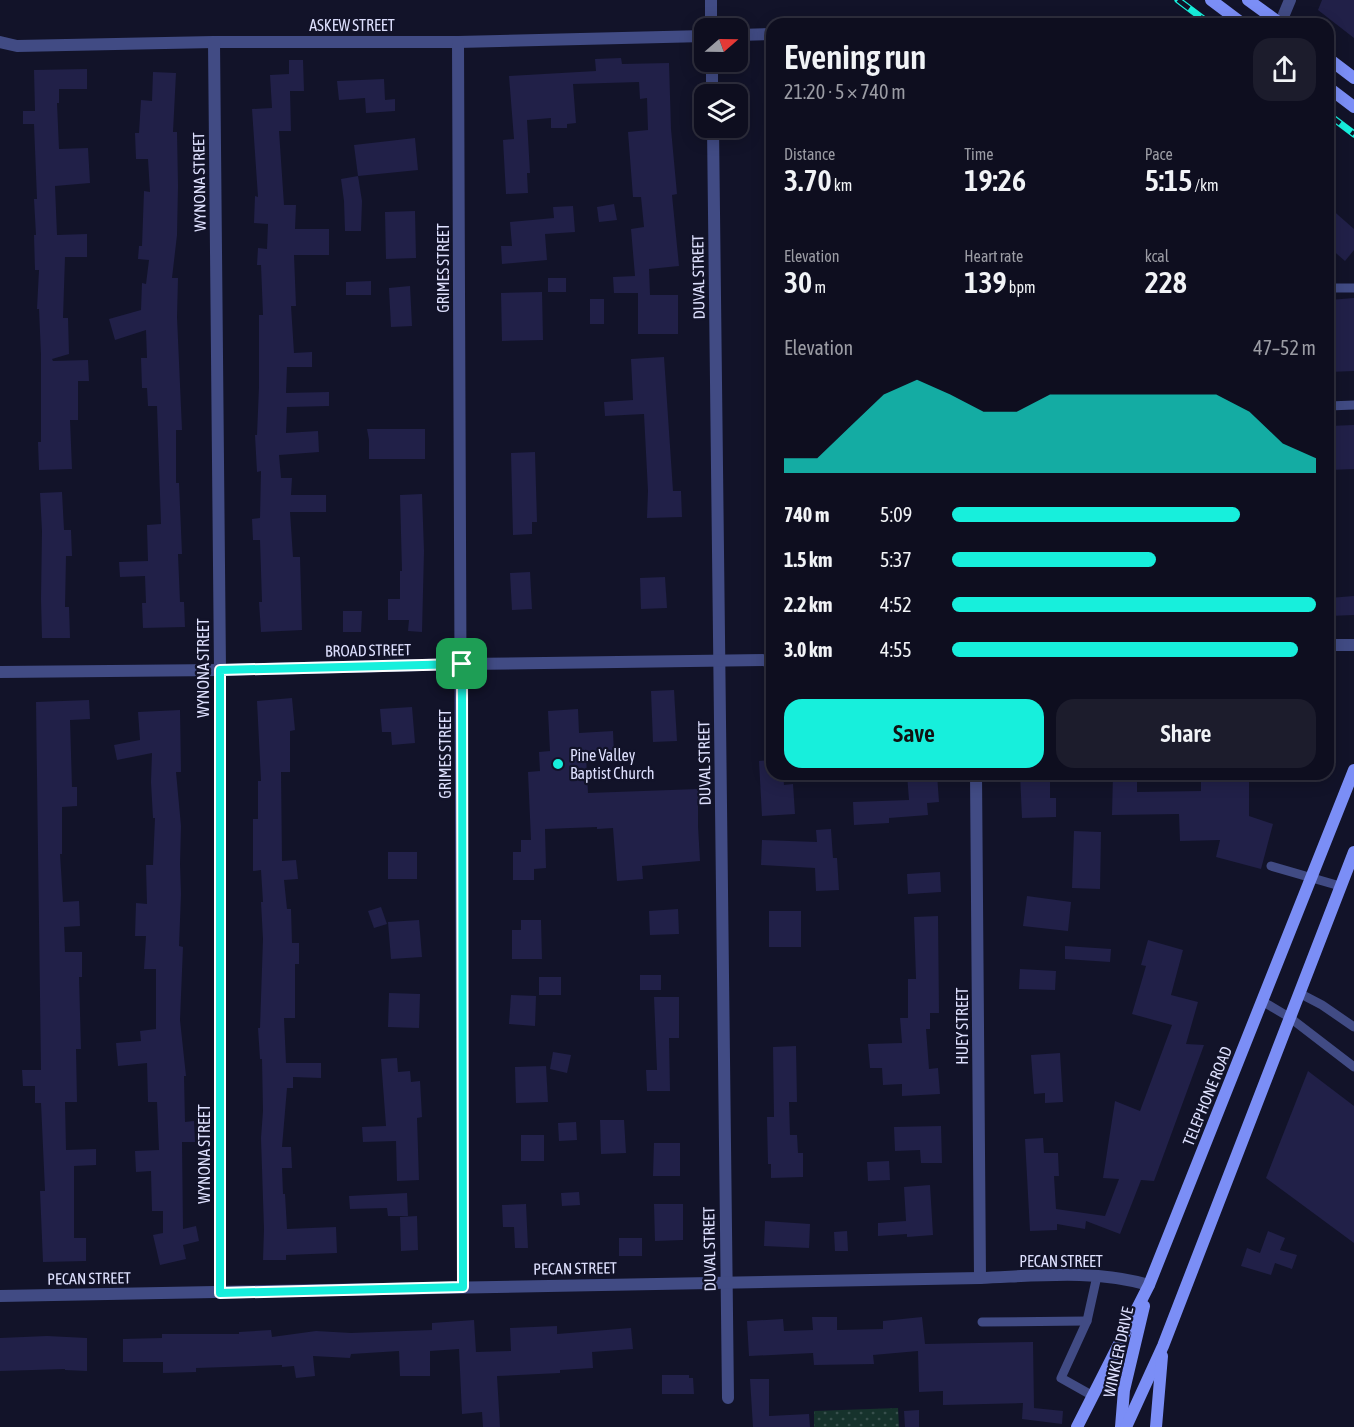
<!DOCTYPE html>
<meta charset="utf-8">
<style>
body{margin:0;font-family:"Asap Condensed",sans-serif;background:#1c1c2c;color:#f1f3f6;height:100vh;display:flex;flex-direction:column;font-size:22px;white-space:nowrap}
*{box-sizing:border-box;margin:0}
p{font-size:20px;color:#9b9ca4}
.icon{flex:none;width:33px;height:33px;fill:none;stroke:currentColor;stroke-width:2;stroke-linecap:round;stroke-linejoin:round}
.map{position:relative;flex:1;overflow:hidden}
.details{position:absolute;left:766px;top:18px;width:568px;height:762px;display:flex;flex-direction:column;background:#0e0e1f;border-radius:18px;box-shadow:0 3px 15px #0003,0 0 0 2px #2e2e3d}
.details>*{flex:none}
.needle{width:39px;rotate:70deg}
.tools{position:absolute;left:694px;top:18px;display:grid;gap:12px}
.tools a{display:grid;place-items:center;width:54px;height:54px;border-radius:12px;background:#0e0e1f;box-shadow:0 3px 15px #0003,0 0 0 2px #2e2e3d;font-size:30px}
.pin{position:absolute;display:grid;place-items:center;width:51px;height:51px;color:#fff;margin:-26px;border-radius:12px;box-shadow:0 3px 9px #0006}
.round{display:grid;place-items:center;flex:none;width:63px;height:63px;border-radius:18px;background:#1c1c2c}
.summary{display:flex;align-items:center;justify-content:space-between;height:102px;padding:0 18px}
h1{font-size:33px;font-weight:600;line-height:45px}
.metrics{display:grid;grid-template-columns:repeat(3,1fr);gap:9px;height:102px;padding:6px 18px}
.metrics div{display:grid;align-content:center}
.metrics b{font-size:30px;font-weight:600}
.metrics small{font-size:16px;font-weight:400}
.metrics p{font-size:16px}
.chart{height:168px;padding:12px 18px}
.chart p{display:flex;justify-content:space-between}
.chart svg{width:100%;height:108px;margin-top:6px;fill:#17efdc;opacity:.7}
.cta{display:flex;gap:12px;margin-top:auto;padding:12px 18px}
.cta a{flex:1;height:69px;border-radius:18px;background:#17efdc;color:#111;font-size:24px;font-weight:600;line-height:69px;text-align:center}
.cta a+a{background:#1c1c2c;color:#f1f3f6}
ul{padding:0 18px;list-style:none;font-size:20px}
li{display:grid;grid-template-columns:96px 72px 1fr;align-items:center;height:45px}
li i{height:15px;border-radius:8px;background:#17efdc}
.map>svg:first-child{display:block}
.grass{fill:url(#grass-dots)}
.building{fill:#212048}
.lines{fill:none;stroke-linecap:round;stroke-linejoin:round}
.service{stroke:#414b84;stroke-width:9}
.minor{stroke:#414b84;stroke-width:12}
.tertiary{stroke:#414b84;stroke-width:12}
.secondary{stroke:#7b8ef6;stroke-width:12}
.rail-casing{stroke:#17efdc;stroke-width:7}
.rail{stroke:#121329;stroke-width:4.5;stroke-dasharray:14;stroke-linecap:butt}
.route-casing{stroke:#fff;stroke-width:12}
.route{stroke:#17efdc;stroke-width:8}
.poi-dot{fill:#17efdc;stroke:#121329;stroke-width:2}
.labels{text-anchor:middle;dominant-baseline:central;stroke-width:4.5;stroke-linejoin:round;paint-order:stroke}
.street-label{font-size:16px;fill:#dddffd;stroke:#121329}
.poi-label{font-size:16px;fill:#dddffd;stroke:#121329;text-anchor:start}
</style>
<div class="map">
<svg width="1354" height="1427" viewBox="0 0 1354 1427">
<defs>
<pattern id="grass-dots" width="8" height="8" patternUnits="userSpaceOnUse" patternTransform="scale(1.5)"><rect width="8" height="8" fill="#16322c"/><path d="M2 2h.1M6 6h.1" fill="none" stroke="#374f4c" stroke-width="1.8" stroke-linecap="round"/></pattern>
</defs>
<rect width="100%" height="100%" fill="#121329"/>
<polygon class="grass" points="898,1408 899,1427 814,1427 814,1411"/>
<g class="building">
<polygon points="1322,0 1354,0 1354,38 1318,10"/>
<polygon points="621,58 622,64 669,63 671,129 677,194 672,195 679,266 649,269 650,295 678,295 678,334 638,334 638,293 614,293 613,277 635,276 631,229 644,227 641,197 633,197 628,132 648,130 647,98 640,99 639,82 573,84 576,123 567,124 567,128 551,128 551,118 527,120 530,173 527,173 528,193 506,194 503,140 514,139 509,76 596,71 595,59"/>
<polygon points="289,60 303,60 304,91 290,91 291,131 279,131 284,205 296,205 295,229 329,229 329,255 294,255 296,306 291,306 294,353 312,352 312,367 287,367 286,393 329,392 329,406 287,407 286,433 318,431 319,452 279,455 281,478 292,478 291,495 326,495 326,512 290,512 293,557 300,557 302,630 261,632 259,602 262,602 260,540 253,540 252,519 260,518 261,471 257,472 255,435 257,435 259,387 259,315 263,315 261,265 257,265 258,248 267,249 268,224 254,223 255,196 258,197 252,109 272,108 270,75 289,74"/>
<polygon points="87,69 87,89 59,89 59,103 57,103 59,149 88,148 90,183 55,186 57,235 87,234 87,257 65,257 63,318 68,318 69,354 52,359 53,361 88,360 89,381 78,381 78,420 70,420 72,469 39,470 38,442 41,442 41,355 39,309 37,309 39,270 35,270 34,235 36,235 34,199 37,199 34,124 23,124 23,111 35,111 34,70"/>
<polygon points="153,72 176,73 173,132 177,132 178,186 177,235 172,278 178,278 177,317 182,430 176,430 176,483 179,483 182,554 178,554 180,602 184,602 185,627 143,628 142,603 146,603 145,576 120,577 119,562 148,561 147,525 161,524 157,406 148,406 147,388 142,388 141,358 147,358 146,330 115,340 109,319 141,310 142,283 146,284 149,260 138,259 139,246 142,246 144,191 150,192 148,159 136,159 135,133 139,133 141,100 152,101"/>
<polygon points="384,79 385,100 395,99 395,111 366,113 365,98 339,100 337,81"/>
<polygon points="415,138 418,170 358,176 362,201 361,231 345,231 344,201 341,179 358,176 354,145"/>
<polygon points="614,204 617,220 599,222 597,207"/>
<polygon points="573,206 575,232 545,234 547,260 502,264 501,246 512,246 510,222 554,218 553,207"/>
<polygon points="1329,207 1354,229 1354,250 1345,261 1329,247"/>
<polygon points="415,211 416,258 386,259 385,212"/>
<rect x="548" y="278" width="18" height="14"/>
<polygon points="371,281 371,295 346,295 346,282"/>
<polygon points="410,286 412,326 391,327 389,288"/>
<polygon points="542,292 543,340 502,341 501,293"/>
<polygon points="1354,298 1354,371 1329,372 1329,300"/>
<rect x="590" y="299" width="14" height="25"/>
<polygon points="664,357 673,491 681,491 682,517 647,518 648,491 644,414 605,416 604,402 633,400 631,359"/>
<polygon points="1354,425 1354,469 1329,470 1329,426"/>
<polygon points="367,429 425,429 425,459 369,459 369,440"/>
<polygon points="535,452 537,522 532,522 532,534 513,535 511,453"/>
<polygon points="62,492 64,530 71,530 72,556 66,556 65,607 69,607 70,638 42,638 41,599 42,531 40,493"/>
<polygon points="422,494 424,551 422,632 408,631 409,620 388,620 388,599 400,599 400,571 402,571 400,495"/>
<polygon points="530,572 532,609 512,610 510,573"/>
<polygon points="665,577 667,608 641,609 640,578"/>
<polygon points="1354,596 1354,615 1329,616 1329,598"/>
<polygon points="343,611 362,611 361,632 343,632"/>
<polygon points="674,690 677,741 653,742 651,691"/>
<polygon points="292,698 295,730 290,731 290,772 281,772 282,861 296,860 298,879 284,880 287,909 291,909 292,943 299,943 299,964 295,964 295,1018 284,1018 286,1063 321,1063 321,1078 293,1077 293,1088 287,1088 282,1147 291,1147 292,1168 282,1168 283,1194 285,1194 287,1229 336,1227 337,1253 286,1255 286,1260 263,1260 264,1229 261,1138 263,1111 262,1059 260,1059 258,1028 260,1028 263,939 261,902 263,902 261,870 253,871 253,819 258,819 258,781 261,781 257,701"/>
<polygon points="89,700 90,719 70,720 72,787 77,787 77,806 62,807 62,854 60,854 63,902 79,901 80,926 64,927 65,952 82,952 82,977 79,977 81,1049 76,1049 77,1102 65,1102 66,1150 96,1149 96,1165 74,1166 74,1238 86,1238 86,1261 43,1262 40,1191 45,1191 41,1103 35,1103 35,1086 23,1086 22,1070 41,1070 36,702"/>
<polygon points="412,707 415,743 392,745 391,732 382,732 380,709"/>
<polygon points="578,709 579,733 613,731 614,755 586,756 588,793 698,789 698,826 700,861 642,866 643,879 617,881 613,828 597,829 597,827 545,829 546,868 534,869 534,880 513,880 513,852 521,852 521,840 531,840 528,772 540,771 539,752 550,751 548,711"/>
<polygon points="180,710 181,772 176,772 181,826 180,864 181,894 179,946 183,947 180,1020 186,1076 184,1076 185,1122 194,1121 195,1142 182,1142 183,1229 196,1226 199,1241 183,1245 186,1259 160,1265 153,1235 163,1233 163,1211 152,1211 151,1171 136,1172 135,1151 159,1150 157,1102 148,1102 147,1063 118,1066 116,1043 141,1041 140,1031 156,1029 156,969 144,969 146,936 135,936 136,903 147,904 146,865 153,865 155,818 153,818 151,782 152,753 117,760 114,745 140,740 138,712"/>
<polygon points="772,760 772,774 783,774 784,785 793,784 795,814 762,816 759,761"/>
<polygon points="907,774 937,774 939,802 927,803 928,815 889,818 889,823 854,825 853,802 909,800"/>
<polygon points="1020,774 1050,774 1050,798 1056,798 1056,817 1022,818"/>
<polygon points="1113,774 1137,774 1137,792 1201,791 1201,774 1249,774 1249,816 1273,824 1261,869 1216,857 1220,840 1180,841 1179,814 1112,815"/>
<polygon points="831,829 833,858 837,858 839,890 816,891 815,868 761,865 762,840 817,842 816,830"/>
<polygon points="1074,831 1101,832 1100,889 1072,888"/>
<rect x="388" y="852" width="29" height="27"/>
<polygon points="940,872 941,892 908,894 907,874"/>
<polygon points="1027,896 1071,902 1068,931 1023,926"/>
<polygon points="381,907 387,924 374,928 368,911"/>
<polygon points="678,909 679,934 650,935 649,911"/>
<rect x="769" y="911" width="32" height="36"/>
<polygon points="938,916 939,1013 930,1013 930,1029 926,1029 929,1069 938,1068 940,1094 902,1096 902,1084 883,1085 882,1068 870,1068 868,1044 902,1043 900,1018 908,1018 908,979 916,979 914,917"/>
<polygon points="419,920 422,957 391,959 388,922"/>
<polygon points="521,920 541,920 542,959 512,959 512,930 521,930"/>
<polygon points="1148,940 1183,950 1171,995 1198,1002 1186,1044 1204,1045 1154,1181 1141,1180 1120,1234 1086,1221 1085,1229 1057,1224 1057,1230 1030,1231 1025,1139 1043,1138 1044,1153 1058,1153 1059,1176 1054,1176 1056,1209 1105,1216 1119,1179 1103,1178 1115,1101 1140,1111 1172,1025 1132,1014 1146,966 1141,965"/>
<polygon points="1065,946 1111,949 1110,962 1065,959"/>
<polygon points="1020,969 1056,971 1055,990 1019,989"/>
<rect x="640" y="975" width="21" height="15"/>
<rect x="539" y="977" width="22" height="18"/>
<polygon points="389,993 420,994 419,1028 388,1027"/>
<polygon points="511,995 536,996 535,1026 509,1024"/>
<polygon points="654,997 679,997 679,1038 669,1038 670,1091 647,1091 646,1070 657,1070"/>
<polygon points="796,1046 797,1102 789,1102 790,1135 797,1135 798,1153 803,1153 803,1177 771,1178 771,1164 768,1164 767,1117 774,1117 773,1047"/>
<polygon points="553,1052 571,1055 567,1073 550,1069"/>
<polygon points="1060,1053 1063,1102 1045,1103 1045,1093 1034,1094 1031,1055"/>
<polygon points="397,1058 398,1072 410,1071 411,1082 420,1081 422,1117 417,1118 419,1180 397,1181 396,1141 363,1142 362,1127 386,1126 381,1059"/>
<polygon points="546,1066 548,1102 516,1103 515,1067"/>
<polygon points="1308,1071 1354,1106 1354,1243 1266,1178"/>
<polygon points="600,1120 624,1120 626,1153 601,1154"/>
<polygon points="576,1122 577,1140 559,1141 558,1123"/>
<polygon points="941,1126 942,1163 921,1163 920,1150 895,1151 894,1127"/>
<rect x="521" y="1135" width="23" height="26"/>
<polygon points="654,1143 680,1143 680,1176 653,1176"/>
<polygon points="889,1161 890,1180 868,1181 867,1162"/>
<polygon points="930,1185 933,1235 907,1237 907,1234 878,1236 878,1223 906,1221 904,1187"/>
<polygon points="579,1192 580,1205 562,1206 561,1193"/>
<polygon points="407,1193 408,1216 388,1216 387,1208 350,1209 349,1196"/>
<polygon points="526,1204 528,1248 515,1248 514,1227 503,1227 502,1205"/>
<polygon points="654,1204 683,1204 683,1240 655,1241"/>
<polygon points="417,1216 418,1250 401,1251 400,1217"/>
<polygon points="765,1221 810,1224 809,1248 764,1246"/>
<polygon points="847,1231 848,1251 835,1251 834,1232"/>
<polygon points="1268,1231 1285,1238 1280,1250 1297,1255 1292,1269 1275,1263 1271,1275 1241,1266 1247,1248 1260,1253"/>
<rect x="619" y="1238" width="23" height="18"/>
<polygon points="812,1317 837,1317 837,1330 883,1329 883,1321 922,1317 925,1344 1033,1342 1034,1408 1063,1411 1062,1424 1022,1419 1023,1403 943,1405 943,1391 919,1392 918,1351 873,1355 874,1364 814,1365 813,1353 749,1356 747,1321 783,1319 784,1331 813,1330"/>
<polygon points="474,1320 476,1352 511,1351 510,1328 557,1326 557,1334 631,1328 633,1349 592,1352 593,1368 560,1370 560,1373 497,1376 500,1427 483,1427 482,1412 462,1414 459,1349 430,1351 430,1376 400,1376 399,1351 351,1354 350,1358 313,1356 315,1376 296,1378 294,1366 282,1367 282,1365 196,1368 196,1372 163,1373 163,1362 123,1362 123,1339 162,1338 162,1334 239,1334 239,1332 271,1330 272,1337 316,1331 351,1333 432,1330 432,1323"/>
<polygon points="47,1336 87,1338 87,1371 65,1370 65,1369 0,1371 0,1338"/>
<polygon points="662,1375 689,1375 689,1378 693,1378 694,1394 662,1394"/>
<polygon points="750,1379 769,1379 769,1416 809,1414 810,1427 753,1427"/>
<polygon points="919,1410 919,1427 905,1427 904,1411"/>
</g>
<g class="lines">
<g class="service">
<polyline points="1329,288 1354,288"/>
<polyline points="1329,406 1354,405"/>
<polyline points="1271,866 1340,886"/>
<polyline points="1299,993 1322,1005 1354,1027"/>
<polyline points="1262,1001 1289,1017 1354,1067"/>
<polyline points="982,1322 1087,1321"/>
<polyline points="1093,1396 1061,1378 1087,1321 1097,1276"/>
</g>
<g class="minor">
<polyline points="711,0 711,28"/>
<polyline points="1280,24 1290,0"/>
<polyline points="738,35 772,34"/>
<polyline points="0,42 17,46 214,42 458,42 705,36"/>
<polyline points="214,42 220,670 220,1293"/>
<polyline points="458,42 463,1287"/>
<polyline points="712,62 712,94"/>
<polyline points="713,128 728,1398"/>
<polyline points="976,774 980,1278"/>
<path d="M 0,1296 L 980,1278 C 1036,1276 1094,1269 1149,1285"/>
</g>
<g class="tertiary">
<polyline points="1329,645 1354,645"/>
<polyline points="0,672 220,670 462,664 772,660"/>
</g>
<g class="secondary">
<polyline points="1211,0 1243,24"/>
<polyline points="1248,0 1281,24"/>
<polyline points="1329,59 1354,78"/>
<polyline points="1329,88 1354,107"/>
<polyline points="1077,1427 1149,1285 1354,770"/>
<polyline points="1121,1427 1124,1390 1144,1306"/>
<polyline points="1126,1427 1163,1346 1354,852"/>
<polyline points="1156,1427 1162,1356"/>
</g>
<defs>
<g id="rail">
<polyline points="1178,0 1210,24"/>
<polyline points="1329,115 1354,134"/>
</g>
</defs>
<use href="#rail" class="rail-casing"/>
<use href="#rail" class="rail"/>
</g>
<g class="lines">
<defs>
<polygon id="route" points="462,664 463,1287 220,1293 220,670"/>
</defs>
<use href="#route" class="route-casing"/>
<use href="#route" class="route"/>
</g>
<circle class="poi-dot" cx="558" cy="764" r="6"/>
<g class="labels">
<g class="street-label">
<text x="352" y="25">ASKEW STREET</text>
<text transform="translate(199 182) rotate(-91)">WYNONA STREET</text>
<text transform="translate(443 268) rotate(-90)">GRIMES STREET</text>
<text transform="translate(698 277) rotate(-91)">DUVAL STREET</text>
<text transform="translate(368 650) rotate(-1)">BROAD STREET</text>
<text transform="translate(203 668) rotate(-90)">WYNONA STREET</text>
<text transform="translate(445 754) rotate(-90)">GRIMES STREET</text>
<text transform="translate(704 763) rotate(-91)">DUVAL STREET</text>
<text transform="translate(962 1026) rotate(-90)">HUEY STREET</text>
<text transform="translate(1207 1096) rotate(-68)">TELEPHONE ROAD</text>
<text transform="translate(204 1154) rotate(-90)">WYNONA STREET</text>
<text transform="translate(709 1249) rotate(-91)">DUVAL STREET</text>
<text x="1061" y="1261">PECAN STREET</text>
<text transform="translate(575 1268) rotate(-1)">PECAN STREET</text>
<text transform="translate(89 1278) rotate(-1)">PECAN STREET</text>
<text transform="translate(1118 1352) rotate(-78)">WINKLER DRIVE</text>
</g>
<g class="poi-label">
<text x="570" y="755">Pine Valley<tspan x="570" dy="18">Baptist Church</tspan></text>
</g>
</g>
</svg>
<div class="tools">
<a><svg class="needle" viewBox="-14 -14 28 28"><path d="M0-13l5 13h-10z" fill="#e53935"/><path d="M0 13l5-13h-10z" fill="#9b9ca4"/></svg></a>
<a><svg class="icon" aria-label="layers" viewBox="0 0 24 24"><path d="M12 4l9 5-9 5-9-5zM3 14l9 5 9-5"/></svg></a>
</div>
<div class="pin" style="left:462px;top:664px;background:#1e9e55"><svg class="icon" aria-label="arrive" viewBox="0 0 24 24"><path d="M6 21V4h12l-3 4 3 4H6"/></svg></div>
<section class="details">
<div class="summary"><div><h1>Evening run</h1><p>21:20 · 5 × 740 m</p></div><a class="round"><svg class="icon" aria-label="share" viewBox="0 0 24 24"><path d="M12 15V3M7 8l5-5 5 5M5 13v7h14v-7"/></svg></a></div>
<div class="metrics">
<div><p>Distance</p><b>3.70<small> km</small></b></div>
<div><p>Time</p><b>19:26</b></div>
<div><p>Pace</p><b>5:15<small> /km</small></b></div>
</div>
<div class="metrics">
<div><p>Elevation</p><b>30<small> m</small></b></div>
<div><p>Heart rate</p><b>139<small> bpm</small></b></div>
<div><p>kcal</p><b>228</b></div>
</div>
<div class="chart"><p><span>Elevation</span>47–52 m</p>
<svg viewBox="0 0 160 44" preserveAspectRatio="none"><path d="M0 44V38L10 38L20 25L30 12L40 6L50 12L60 19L70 19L80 12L90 12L100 12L110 12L120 12L130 12L140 19L150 32L160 38V44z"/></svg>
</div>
<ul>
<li><b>740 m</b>5:09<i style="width:79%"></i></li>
<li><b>1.5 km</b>5:37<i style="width:56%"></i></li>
<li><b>2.2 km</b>4:52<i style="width:100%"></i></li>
<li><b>3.0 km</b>4:55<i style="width:95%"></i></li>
</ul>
<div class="cta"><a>Save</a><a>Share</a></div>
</section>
</div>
